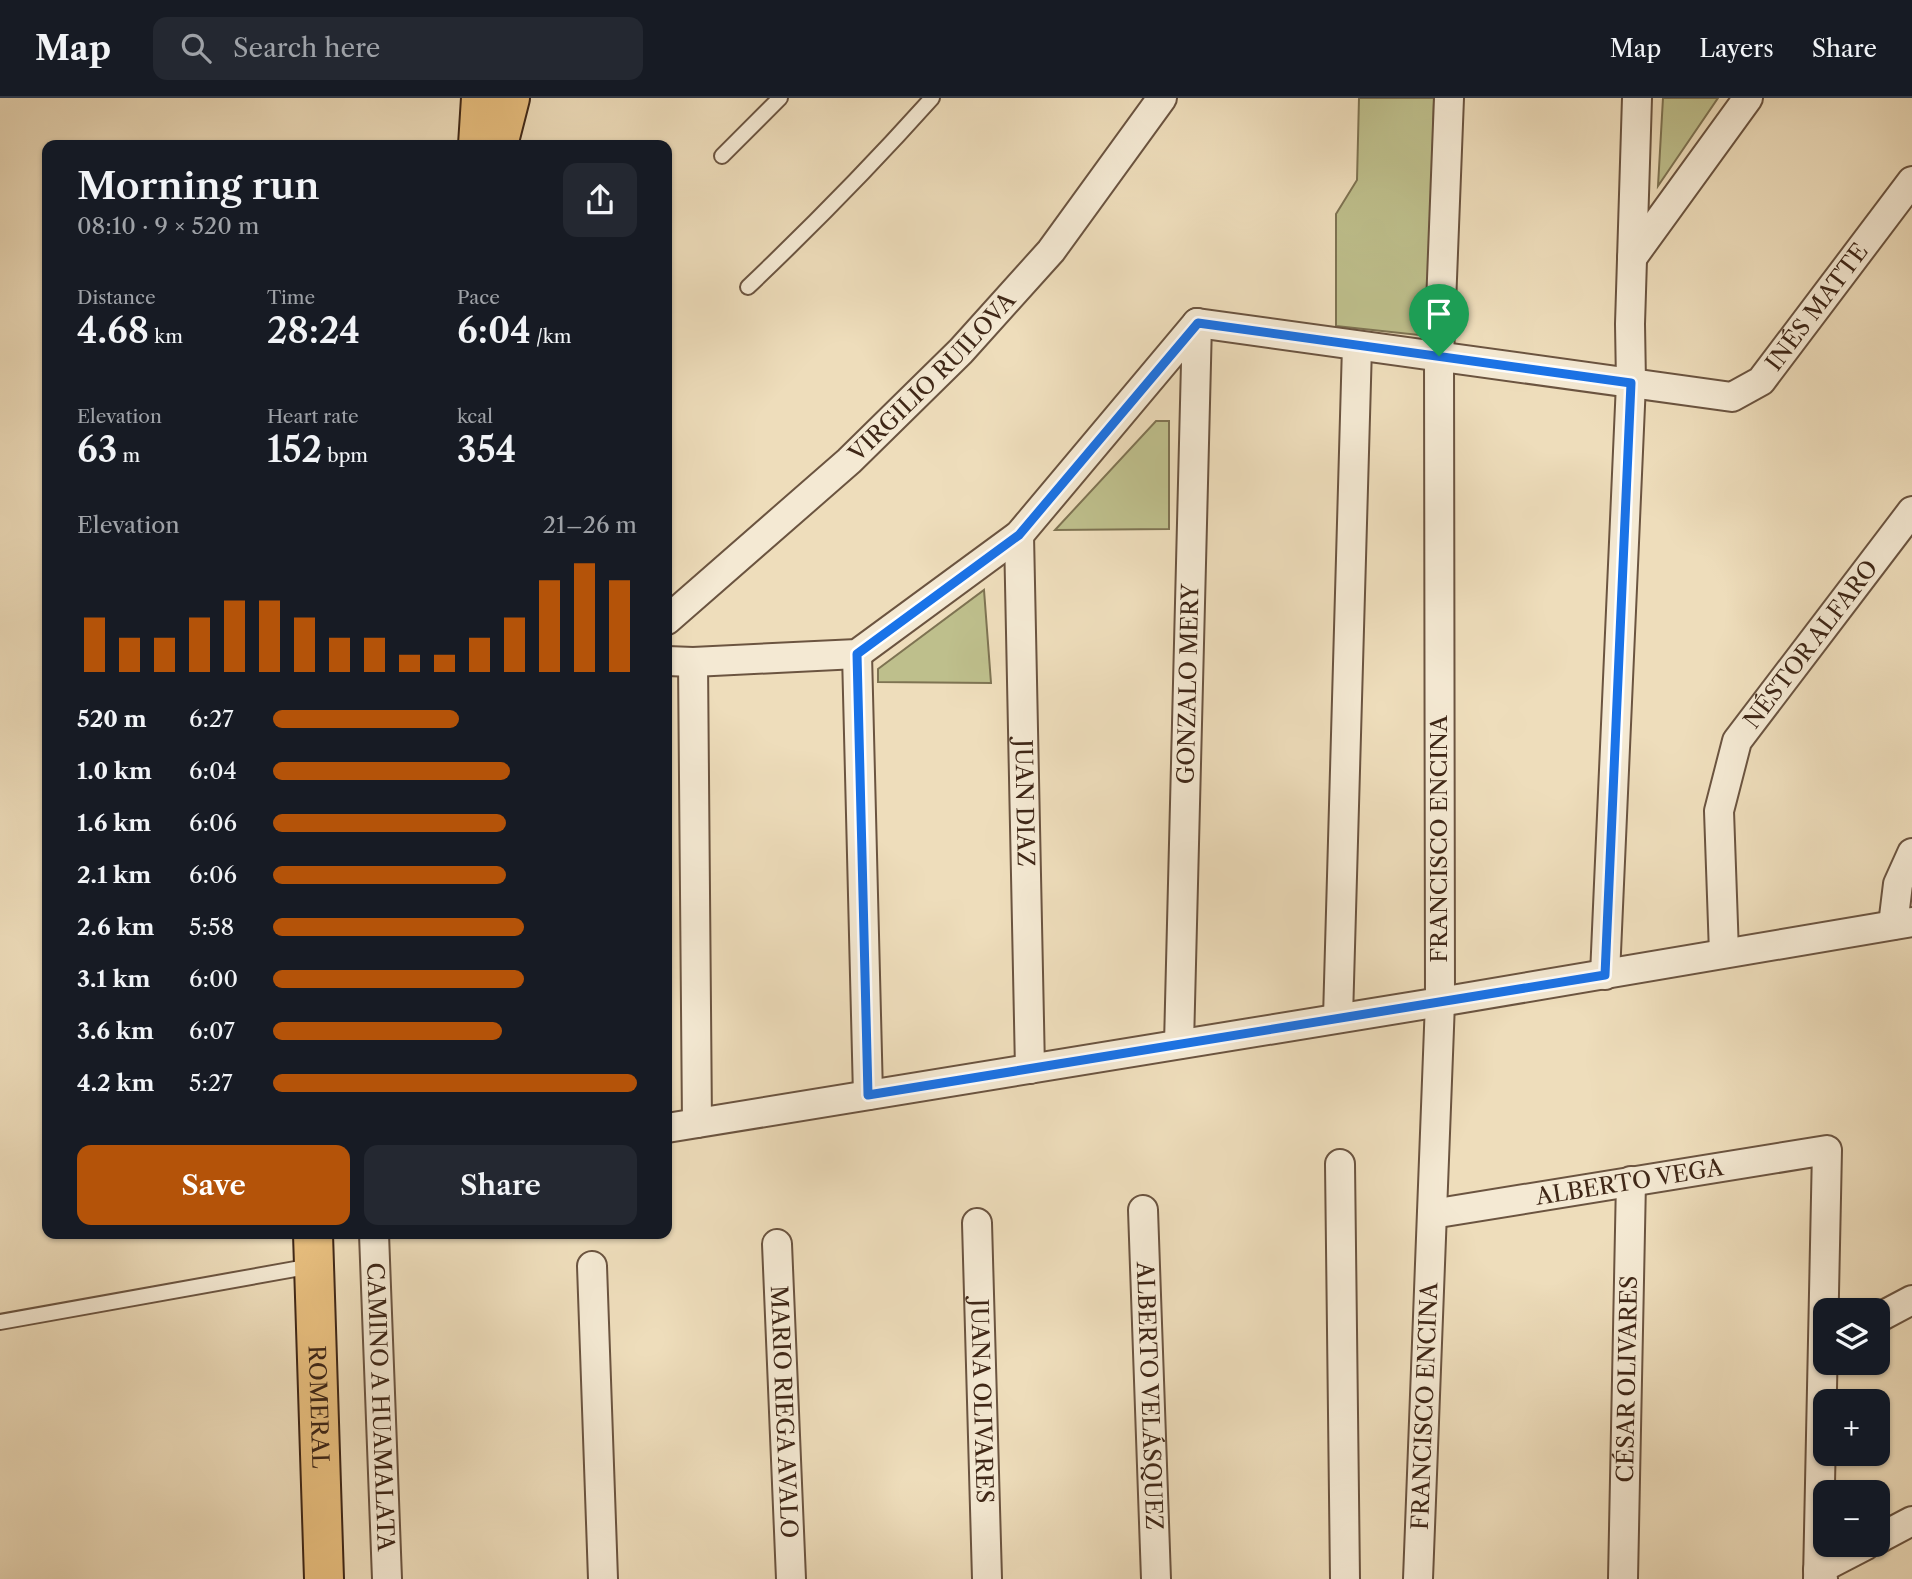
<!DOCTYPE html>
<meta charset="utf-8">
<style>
body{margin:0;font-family:"Libre Caslon Text",serif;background:#242831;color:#f1f3f6;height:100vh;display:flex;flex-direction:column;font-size:26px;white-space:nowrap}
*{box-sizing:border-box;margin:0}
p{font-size:23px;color:#9ea1a6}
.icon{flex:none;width:38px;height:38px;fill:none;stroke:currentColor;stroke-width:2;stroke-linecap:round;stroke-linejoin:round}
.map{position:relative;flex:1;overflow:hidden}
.panel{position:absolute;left:42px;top:42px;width:630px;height:1099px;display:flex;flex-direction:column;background:#171b24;border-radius:14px;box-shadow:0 2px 5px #0004}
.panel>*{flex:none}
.tools{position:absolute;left:1813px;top:1200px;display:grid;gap:14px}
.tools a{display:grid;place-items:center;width:77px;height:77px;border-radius:14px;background:#171b24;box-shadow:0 2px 5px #0004;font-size:35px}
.pin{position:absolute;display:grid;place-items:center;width:60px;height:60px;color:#fff;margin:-72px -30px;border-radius:50% 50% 50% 0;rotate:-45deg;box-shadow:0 0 7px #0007}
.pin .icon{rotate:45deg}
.round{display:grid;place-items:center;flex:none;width:74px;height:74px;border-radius:14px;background:#242831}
.summary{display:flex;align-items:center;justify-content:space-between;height:119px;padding:0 35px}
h1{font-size:38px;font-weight:600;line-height:52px}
.figures{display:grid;grid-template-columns:repeat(3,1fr);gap:10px;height:119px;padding:7px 35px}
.figures div{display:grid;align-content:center}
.figures b{font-size:35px;font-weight:600}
.figures small{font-size:19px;font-weight:400}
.figures p{font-size:19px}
.chart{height:196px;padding:14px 35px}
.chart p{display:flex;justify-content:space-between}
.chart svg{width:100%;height:126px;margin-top:7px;stroke:#b45309;stroke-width:6}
.primary-button{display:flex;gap:14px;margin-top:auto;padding:14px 35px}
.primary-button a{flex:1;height:80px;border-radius:14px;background:#b45309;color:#fff;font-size:28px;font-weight:600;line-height:80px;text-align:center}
.primary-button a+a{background:#242831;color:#f1f3f6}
ul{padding:0 35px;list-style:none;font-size:23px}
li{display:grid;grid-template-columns:112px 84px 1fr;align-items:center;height:52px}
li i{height:18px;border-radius:9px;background:#b45309}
header{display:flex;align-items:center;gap:42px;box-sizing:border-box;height:98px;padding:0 35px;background:#171b24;border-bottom:2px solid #363941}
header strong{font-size:33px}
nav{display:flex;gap:38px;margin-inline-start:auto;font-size:24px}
.search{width:490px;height:63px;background:#242831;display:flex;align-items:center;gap:18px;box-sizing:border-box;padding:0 24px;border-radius:14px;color:#9ea1a6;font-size:26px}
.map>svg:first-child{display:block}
.green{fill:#bebf8c;stroke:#7e7352;stroke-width:2}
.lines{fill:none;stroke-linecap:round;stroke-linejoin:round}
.lane-casing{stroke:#6b5440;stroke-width:18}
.street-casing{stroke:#6b5440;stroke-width:32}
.highway-casing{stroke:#3f2717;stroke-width:42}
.lane{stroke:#f4e9d3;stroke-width:14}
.street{stroke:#f4e9d3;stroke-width:28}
.highway{stroke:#e7be7e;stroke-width:38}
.route-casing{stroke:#fff;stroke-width:14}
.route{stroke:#1a73e8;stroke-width:9}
.labels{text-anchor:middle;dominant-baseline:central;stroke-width:6;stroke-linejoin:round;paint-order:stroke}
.street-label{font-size:23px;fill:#3f2717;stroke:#f4e9d3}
</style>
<header>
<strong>Map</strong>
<div class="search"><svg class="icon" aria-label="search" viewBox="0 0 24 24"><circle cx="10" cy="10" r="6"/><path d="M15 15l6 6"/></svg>Search here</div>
<nav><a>Map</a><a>Layers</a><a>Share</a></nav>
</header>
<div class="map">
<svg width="1912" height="1481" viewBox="0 0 1912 1481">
<rect width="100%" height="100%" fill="#edb"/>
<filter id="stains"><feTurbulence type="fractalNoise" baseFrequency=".00286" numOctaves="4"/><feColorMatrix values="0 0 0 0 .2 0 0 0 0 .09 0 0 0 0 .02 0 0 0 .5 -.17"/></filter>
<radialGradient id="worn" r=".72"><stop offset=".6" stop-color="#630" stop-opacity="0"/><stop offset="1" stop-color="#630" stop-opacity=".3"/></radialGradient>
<g class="green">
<polygon points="1359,0 1434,0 1428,238 1336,228 1336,116 1357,82"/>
<polygon points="1663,0 1718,0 1658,88"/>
<polygon points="1156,323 1169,323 1169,431 1055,432"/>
<polygon points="984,492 991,585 878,584 878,571"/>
</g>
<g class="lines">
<defs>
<g id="lane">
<polyline points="722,58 780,0"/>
<path d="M 748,189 C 812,128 873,66 932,0"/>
<polyline points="0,1224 312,1168"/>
</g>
<g id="street">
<polyline points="1632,160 1748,0"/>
<path id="s1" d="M 1019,437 L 1030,971"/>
<path id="s2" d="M 667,522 L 849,363 L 961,253 L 1051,153 L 1162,0"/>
<polyline points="857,556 868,997"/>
<path id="s3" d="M 667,563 L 693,564 L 857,556 L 1019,437 L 1197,225 L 1732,299 L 1761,283 L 1912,83"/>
<polyline points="693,564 697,1025"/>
<polyline points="1893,827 1898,786 1912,755"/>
<path id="s4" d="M 1724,855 L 1719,713 L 1737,643 L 1912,413"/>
<polyline points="1605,877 1631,285 1630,226 1637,0"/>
<polyline points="1338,920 1357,248"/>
<path id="s5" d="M 1179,946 L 1197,225"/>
<polyline points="667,1030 1440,904 1912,824"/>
<polyline points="1340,1066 1345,1481"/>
<path id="s6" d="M 1143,1112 L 1156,1481"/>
<path id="s7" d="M 1432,1116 L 1827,1052 L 1818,1481"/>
<path id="s8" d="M 977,1125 L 987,1481"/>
<path id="s9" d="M 374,1136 L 387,1481"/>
<path id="s10" d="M 777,1146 L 791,1481"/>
<polyline points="592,1168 603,1481"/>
<polyline points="1878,1220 1912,1202"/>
<polyline points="1878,1441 1912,1423"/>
<path id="s11" d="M 1418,1481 L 1440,904 L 1439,258 L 1449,0"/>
<path id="s12" d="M 1623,1481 L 1631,1083"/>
<polyline points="1823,1481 1818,1472 1866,1447"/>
</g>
<g id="highway">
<polyline points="478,47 481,0"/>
<polyline points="498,47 510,0"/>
<path id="s13" d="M 313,1136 L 324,1481"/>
</g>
</defs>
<use href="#lane" class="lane-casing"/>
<use href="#street" class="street-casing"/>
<use href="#highway" class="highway-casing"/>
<use href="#lane" class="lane"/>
<use href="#street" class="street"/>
<use href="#highway" class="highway"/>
</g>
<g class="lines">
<defs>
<polygon id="route" points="1198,225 1631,285 1605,877 868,997 857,556 1019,437"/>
</defs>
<use href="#route" class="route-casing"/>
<use href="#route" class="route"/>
</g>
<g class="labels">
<g class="street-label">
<text stroke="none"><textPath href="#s3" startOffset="1334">INÉS MATTE</textPath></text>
<text stroke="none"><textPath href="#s2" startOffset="360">VIRGILIO RUILOVA</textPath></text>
<text stroke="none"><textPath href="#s4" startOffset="336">NÉSTOR ALFARO</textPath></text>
<text stroke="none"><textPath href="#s5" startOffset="360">GONZALO MERY</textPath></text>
<text stroke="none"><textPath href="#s1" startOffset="268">JUAN DIAZ</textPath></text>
<text transform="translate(1439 741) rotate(-90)">FRANCISCO ENCINA</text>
<text stroke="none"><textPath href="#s7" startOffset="200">ALBERTO VEGA</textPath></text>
<text stroke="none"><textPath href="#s12" startOffset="200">CÉSAR OLIVARES</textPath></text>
<text stroke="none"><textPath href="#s6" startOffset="186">ALBERTO VELÁSQUEZ</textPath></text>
<text stroke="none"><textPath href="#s8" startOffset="178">JUANA OLIVARES</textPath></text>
<text stroke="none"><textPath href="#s11" startOffset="173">FRANCISCO ENCINA</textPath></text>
<text stroke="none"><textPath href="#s13" startOffset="173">ROMERAL</textPath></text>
<text stroke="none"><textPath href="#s9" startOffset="173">CAMINO A HUAMALATA</textPath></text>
<text stroke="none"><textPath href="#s10" startOffset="168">MARIO RIEGA AVALO</textPath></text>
</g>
</g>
<rect width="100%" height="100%" filter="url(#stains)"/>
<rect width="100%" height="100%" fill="url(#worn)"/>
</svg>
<div class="tools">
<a><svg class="icon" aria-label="layers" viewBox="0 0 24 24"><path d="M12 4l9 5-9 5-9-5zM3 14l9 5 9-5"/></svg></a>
<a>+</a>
<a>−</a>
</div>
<div class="pin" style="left:1439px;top:258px;background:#1e9e55"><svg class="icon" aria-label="arrive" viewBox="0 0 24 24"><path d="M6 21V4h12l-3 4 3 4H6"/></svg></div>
<section class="panel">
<div class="summary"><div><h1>Morning run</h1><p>08:10 · 9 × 520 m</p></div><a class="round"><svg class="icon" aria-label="share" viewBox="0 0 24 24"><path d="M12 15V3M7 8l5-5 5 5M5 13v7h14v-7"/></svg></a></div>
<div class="figures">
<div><p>Distance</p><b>4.68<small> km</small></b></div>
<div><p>Time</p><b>28:24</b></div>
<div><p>Pace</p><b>6:04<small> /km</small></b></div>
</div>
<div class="figures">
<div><p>Elevation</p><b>63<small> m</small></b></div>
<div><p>Heart rate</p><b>152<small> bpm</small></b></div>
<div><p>kcal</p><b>354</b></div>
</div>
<div class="chart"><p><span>Elevation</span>21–26 m</p>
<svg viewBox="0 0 160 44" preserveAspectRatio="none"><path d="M5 44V25M15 44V32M25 44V32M35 44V25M45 44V19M55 44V19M65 44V25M75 44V32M85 44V32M95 44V38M105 44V38M115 44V32M125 44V25M135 44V12M145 44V6M155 44V12"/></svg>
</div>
<ul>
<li><b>520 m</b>6:27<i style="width:51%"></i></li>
<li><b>1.0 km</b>6:04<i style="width:65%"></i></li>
<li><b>1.6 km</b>6:06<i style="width:64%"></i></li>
<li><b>2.1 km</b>6:06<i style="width:64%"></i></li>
<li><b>2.6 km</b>5:58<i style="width:69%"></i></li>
<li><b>3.1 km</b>6:00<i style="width:69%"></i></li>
<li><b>3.6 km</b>6:07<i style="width:63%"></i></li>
<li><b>4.2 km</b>5:27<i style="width:100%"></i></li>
</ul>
<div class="primary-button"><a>Save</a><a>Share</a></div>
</section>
</div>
